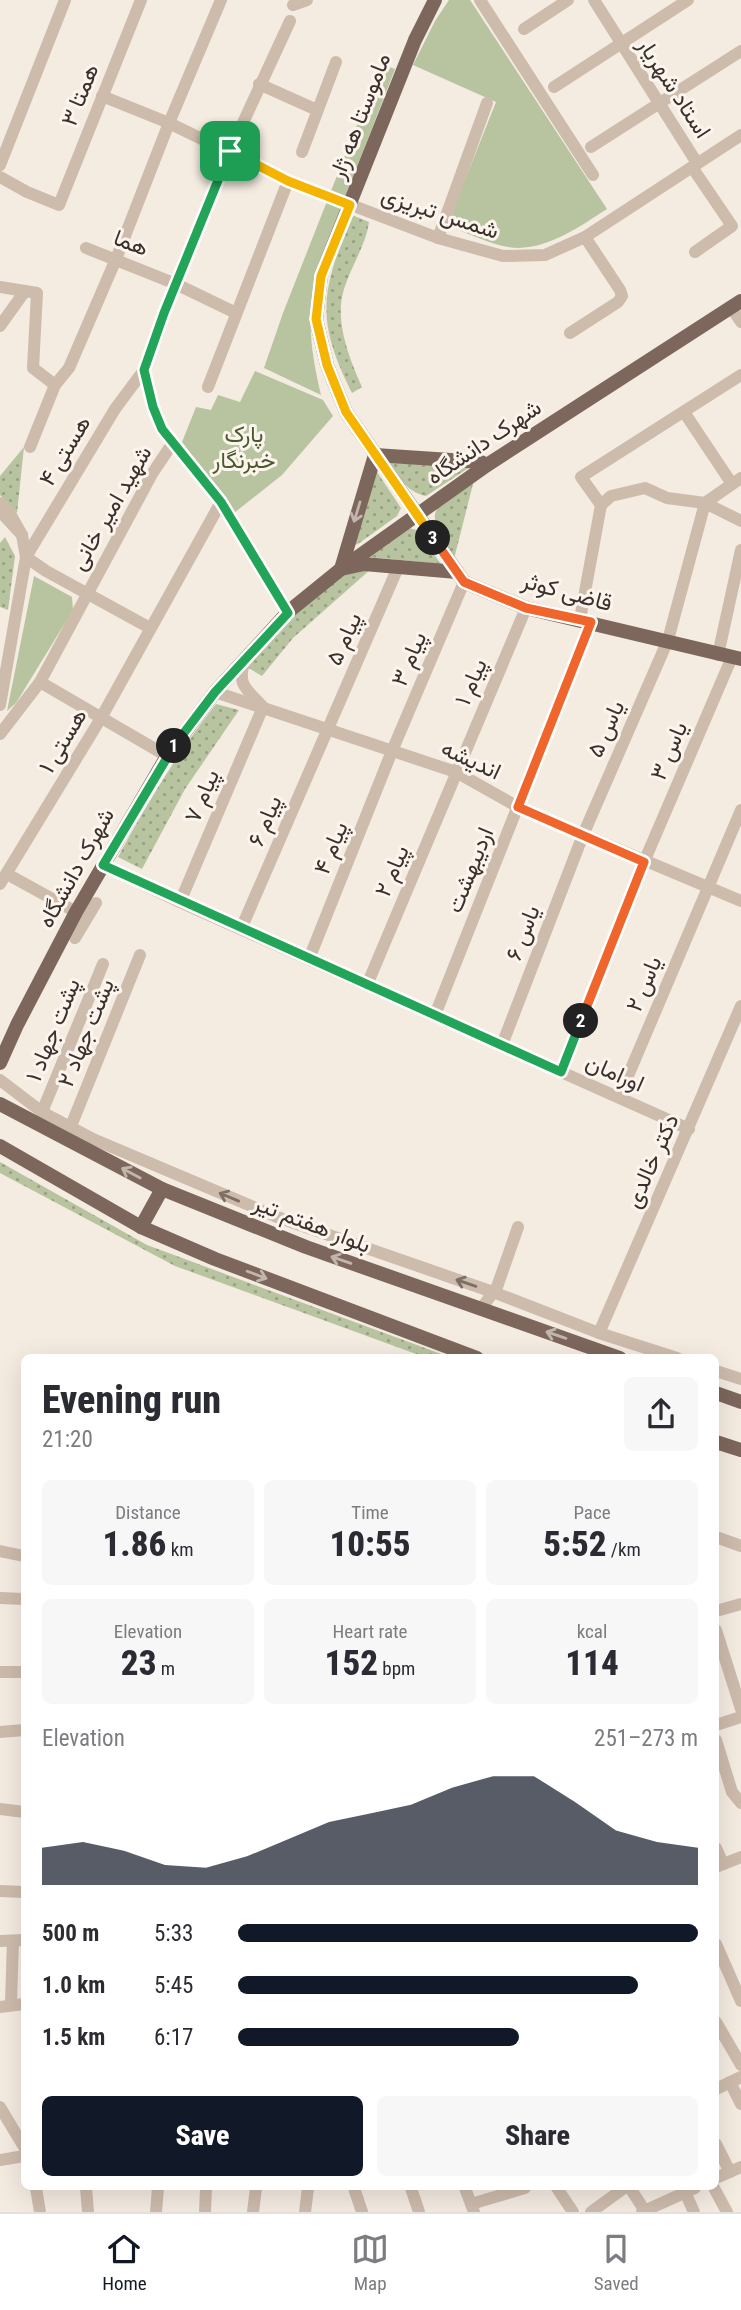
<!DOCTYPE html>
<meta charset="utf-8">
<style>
body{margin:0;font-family:"Roboto Condensed",Vazirmatn,sans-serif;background:#f7f7f7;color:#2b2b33;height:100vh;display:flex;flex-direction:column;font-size:26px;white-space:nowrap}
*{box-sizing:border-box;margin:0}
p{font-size:23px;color:#7c7c81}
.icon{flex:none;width:38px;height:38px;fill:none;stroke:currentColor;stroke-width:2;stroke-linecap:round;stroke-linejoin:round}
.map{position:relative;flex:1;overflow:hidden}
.sheet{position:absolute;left:21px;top:1354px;width:698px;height:836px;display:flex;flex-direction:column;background:#fff;border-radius:10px;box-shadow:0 7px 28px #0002}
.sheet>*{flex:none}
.pin{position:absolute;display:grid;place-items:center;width:60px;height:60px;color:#fff;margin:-30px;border-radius:14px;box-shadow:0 4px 10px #0006}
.km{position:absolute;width:35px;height:35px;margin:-18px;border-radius:50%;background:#222;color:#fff;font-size:19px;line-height:35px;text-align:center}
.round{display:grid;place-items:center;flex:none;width:74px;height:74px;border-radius:10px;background:#f7f7f7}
.head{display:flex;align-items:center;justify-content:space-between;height:119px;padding:0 21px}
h1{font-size:38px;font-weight:800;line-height:52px}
.figures{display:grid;grid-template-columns:repeat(3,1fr);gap:10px;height:119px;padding:7px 21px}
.figures div{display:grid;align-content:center;border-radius:10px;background:#f7f7f7;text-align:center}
.figures b{font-size:35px;font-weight:800}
.figures small{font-size:19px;font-weight:400}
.figures p{font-size:19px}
.chart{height:196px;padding:14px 21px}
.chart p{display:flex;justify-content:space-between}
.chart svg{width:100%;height:126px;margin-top:7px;fill:#111827;opacity:.7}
.action{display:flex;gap:14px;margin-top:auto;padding:14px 21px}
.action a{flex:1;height:80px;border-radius:10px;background:#111827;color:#fff;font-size:28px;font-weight:800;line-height:80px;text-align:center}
.action a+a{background:#f7f7f7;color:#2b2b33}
ul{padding:0 21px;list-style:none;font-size:23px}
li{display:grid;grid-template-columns:112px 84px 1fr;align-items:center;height:52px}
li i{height:18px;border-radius:9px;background:#111827}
.tab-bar{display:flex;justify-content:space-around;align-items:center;height:98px;border-top:2px solid #e1e1e2;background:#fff;font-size:19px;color:#7c7c81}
.tab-bar a{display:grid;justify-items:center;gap:4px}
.tab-bar .on{color:#111827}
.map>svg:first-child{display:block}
.grass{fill:url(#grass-dots)}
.park{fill:#b8c4a0}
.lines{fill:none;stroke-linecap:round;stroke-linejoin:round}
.minor{stroke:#cdbbac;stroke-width:12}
.major{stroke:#7d675c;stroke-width:14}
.oneway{stroke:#c2b5ac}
.oneway2{stroke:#7d6f65}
.split-1-casing{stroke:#fff;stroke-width:14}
.split-2-casing{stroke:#fff;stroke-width:14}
.split-3-casing{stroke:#fff;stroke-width:14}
.split-4-casing{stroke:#fff;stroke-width:14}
.split-1{stroke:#22a559;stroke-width:9}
.split-2{stroke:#22a559;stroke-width:9}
.split-3{stroke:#f0652b;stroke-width:9}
.split-4{stroke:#f5b400;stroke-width:9}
.labels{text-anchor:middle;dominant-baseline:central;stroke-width:6;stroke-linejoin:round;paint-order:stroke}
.street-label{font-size:23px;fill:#3b302b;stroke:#fbf5ee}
.park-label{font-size:23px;fill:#4a5a2e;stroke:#fbf5ee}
</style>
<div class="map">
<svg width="741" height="2212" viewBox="0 0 741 2212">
<defs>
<pattern id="grass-dots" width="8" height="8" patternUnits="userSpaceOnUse" patternTransform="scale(1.75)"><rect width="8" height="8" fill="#b8c4a0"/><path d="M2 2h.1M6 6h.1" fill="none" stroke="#97a083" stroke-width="1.8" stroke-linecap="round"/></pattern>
</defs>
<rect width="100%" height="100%" fill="#f4ebe1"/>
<g class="grass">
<path d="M 352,215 L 369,222 C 366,246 349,269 343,293 C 335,323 350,360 362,387 L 352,393 C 314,317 322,291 352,215 Z"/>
<polygon points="24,447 17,513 0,495 0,476"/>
<path d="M 389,461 L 470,467 L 426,496 C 407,492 399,478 389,461 Z"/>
<polygon points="375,469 401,508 397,516 358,544 351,546"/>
<path d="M 474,480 L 454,559 C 424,507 428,513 474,480 Z"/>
<polygon points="409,528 416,530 441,564 369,557"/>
<polygon points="5,537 15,556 8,610 0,607 0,543"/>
<path d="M 371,569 L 293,638 L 262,676 L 247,667 C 265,637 319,595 347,570 Z"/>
<path d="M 216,704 L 239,710 L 185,789 L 142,869 L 118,857 C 147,803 178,752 216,704 Z"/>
<polygon points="0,1162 147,1245 452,1358 427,1358 175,1266 0,1173"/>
</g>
<g class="park">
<path d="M 449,0 L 470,0 L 607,209 C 579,227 543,253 508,247 C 489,244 465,232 447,225 L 496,102 L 413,65 L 435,21 Z"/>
<path d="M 381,64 L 395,69 L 320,262 C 306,314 309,343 321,395 L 264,368 L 283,313 Z"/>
<polygon points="255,371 323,400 333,416 282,475 234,513 182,442 196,407 211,410 218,395 240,402"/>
<polygon points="34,576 72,597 73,610 16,703 7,711"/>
</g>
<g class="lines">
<g class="minor">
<polyline points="480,0 593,175"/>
<polyline points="594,0 697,163"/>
<polyline points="293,5 307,0"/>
<polyline points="524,29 568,0"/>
<polyline points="259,84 317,110"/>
<polyline points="554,87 688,0"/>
<polyline points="102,96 169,123 288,181 438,238 503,256 545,255 585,237 741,135"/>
<polyline points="591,147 741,51"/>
<polyline points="302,152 336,62"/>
<polyline points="0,165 65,0"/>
<polyline points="692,167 732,226 695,252"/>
<polyline points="0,177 27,192 59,205 141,0"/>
<polyline points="438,238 487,103"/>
<polyline points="86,248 176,284 236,313"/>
<polyline points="0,287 37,293 33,368 55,385"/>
<polyline points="731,307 741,322"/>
<polyline points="0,326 25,291"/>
<polyline points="570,333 618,302 622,296 620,290 585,237"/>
<polyline points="741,375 581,477 601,505 611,496 645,488 667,498 705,503 741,521"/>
<polyline points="208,387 288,181"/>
<polyline points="684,412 732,484"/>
<polyline points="30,447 55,385 69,368 116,259 169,123 221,0"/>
<polyline points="0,503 9,512 22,535 0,511"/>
<polyline points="22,535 26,557 46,571 150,628"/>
<polyline points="288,613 221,502 161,429 153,407 144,370 164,313 230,151 290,21"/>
<polyline points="580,619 601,505"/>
<polyline points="718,655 741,550"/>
<polyline points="40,682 167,756"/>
<polyline points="215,692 456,772 518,807 741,901"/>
<polyline points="0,705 26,557 115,409 144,370"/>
<polyline points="0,734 40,682 152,474 172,444"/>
<polyline points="103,865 180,902 689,1129"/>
<polyline points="7,874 76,912"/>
<polyline points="0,884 101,718 221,502"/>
<path d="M 180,902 L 263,707 C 247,689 236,686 245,660"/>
<polyline points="241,929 399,565"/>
<polyline points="75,938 96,903"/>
<polyline points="309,959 392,751 464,582"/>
<polyline points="367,985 526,608"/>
<polyline points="435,1015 591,622"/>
<polyline points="502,1045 583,835 668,640 705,503 741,478"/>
<polyline points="561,1072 644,862 732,657"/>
<polyline points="0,1080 42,1112 93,1139 277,1217 493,1292 599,1333 677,1358"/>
<polyline points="619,1097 741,810"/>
<polyline points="42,1112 103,964"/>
<polyline points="71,1126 140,955"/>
<polyline points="481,1309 497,1287 518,1227"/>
<polyline points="599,1333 741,1006"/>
<polyline points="716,1371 741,1379"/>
<polyline points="716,1537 741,1546"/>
<polyline points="0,1551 24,1556"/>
<polyline points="0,1598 24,1599"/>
<polyline points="716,1611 741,1604"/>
<polyline points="716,1630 741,1709"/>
<polyline points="0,1672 24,1672"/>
<polyline points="716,1725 741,1717"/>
<polyline points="0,1732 24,1730"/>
<polyline points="716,1740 732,1792 741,1803"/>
<polyline points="0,1809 24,1812"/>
<polyline points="716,1848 723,1864"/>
<polyline points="716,1867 741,1857"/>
<polyline points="0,1891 24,1892"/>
<polyline points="0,1941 24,1940"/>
<polyline points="716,1944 741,2001"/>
<polyline points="11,2004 13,1941"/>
<polyline points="0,2007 24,2004"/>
<polyline points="716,2022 741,2065"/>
<polyline points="730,2082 741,2104"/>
<polyline points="716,2089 741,2077"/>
<polyline points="0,2107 24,2147"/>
<polyline points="716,2144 730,2172"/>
<polyline points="0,2160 24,2156"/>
<polyline points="716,2178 741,2167"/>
<polyline points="36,2188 40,2212"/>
<polyline points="86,2188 88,2212"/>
<polyline points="354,2188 362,2212"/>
<polyline points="411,2188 419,2212"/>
<polyline points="465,2188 474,2212"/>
<polyline points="557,2188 573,2212"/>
<polyline points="630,2188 645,2211"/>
<polyline points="714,2188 727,2212"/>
<polyline points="685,2192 694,2212"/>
<polyline points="471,2204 525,2188"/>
<polyline points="156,2212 158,2188"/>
<polyline points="205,2212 206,2188"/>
<polyline points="253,2212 256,2188"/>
<polyline points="305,2212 308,2188"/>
<polyline points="591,2212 624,2188"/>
<polyline points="642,2212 695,2188"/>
</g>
<g class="major">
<polyline points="435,0 415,40 321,276 316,319 327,365 346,412 464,582 526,608 741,659"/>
<polyline points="457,572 364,564 341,569 375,455 481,462 487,465"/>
<polyline points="0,1063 17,1025 76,912 167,756 215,692 288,612 341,569 487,465 741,301"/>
<polyline points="0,1104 162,1189 306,1247 620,1358"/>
<polyline points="0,1146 141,1227 215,1259 477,1358"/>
<polyline points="141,1227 162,1189"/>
<polyline points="716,1393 741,1402"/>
<polyline points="716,1442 741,1450"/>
</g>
</g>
<defs><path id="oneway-shaft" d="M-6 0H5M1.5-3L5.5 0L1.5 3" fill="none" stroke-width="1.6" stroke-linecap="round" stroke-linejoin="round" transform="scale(1.75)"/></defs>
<g class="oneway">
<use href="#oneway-shaft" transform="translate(357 512) rotate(107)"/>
<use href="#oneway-shaft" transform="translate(131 1173) rotate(-152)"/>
<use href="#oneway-shaft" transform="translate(341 1260) rotate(-161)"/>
<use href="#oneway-shaft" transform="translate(257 1275) rotate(21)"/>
<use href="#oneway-shaft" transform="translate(556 1335) rotate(-161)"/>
</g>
<g class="oneway2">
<use href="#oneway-shaft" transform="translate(229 1197) rotate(-157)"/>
<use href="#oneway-shaft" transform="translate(466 1283) rotate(-161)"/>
</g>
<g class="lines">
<defs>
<polyline id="split-1" points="174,746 215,692 288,613 221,502 162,429 153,407 144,370 164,313 230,151"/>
<polyline id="split-2" points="174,746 103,865 561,1072 581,1021"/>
<polyline id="split-3" points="433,538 464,582 526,608 591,622 518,807 644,862 581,1021"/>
<polyline id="split-4" points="230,151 288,181 350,205 321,276 316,319 327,365 346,412 433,538"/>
</defs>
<use href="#split-1" class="split-1-casing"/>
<use href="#split-2" class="split-2-casing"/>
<use href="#split-3" class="split-3-casing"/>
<use href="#split-4" class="split-4-casing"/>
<use href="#split-1" class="split-1"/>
<use href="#split-2" class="split-2"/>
<use href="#split-3" class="split-3"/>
<use href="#split-4" class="split-4"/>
</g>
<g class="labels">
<g class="street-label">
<text transform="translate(674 88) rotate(57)">استاد شهریار</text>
<text transform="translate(80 95) rotate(-68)">همتا ۳</text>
<text transform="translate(360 116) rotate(-69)">ماموستا هه ژار</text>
<text transform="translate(440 213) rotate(18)">شمس تبریزی</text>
<text transform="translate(131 243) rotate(21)">هما</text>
<text transform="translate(484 442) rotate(-34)">شهرک دانشگاه</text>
<text transform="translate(65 451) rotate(-59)">هستی ۴</text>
<text transform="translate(111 508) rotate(-60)">شهید امیر خانی</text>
<text transform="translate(567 592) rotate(15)">قاضی کوثر</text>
<text transform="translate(344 639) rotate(-66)">پیام ۵</text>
<text transform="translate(409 659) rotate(-67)">پیام ۳</text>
<text transform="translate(471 682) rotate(-67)">پیام ۱</text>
<text transform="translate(606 729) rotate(-66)">یاس ۵</text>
<text transform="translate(63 741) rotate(-59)">هستی ۱</text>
<text transform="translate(669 751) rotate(-67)">یاس ۳</text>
<text transform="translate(471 760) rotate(25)">اندیشه</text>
<text transform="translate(202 796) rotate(-67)">پیام ۷</text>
<text transform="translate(265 821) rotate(-67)">پیام ۶</text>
<text transform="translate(331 848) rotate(-68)">پیام ۴</text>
<text transform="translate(76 868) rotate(-61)">شهرک دانشگاه</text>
<text transform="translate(470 870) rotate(-68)">اردیبهشت</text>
<text transform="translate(392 871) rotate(-67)">پیام ۲</text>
<text transform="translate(523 933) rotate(-69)">یاس ۶</text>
<text transform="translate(644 984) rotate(-67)">یاس ۲</text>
<text transform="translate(53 1030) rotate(-68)">پشت جهاد ۱</text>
<text transform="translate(86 1033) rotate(-68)">پشت جهاد ۲</text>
<text transform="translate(615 1073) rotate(24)">اورامان</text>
<text transform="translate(652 1161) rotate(-66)">دکتر خالدی</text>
<text transform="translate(312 1224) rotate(21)">بلوار هفتم تیر</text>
</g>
<g class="park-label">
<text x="244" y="434">پارک<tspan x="244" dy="26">خبرنگار</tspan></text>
</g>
</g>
</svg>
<div class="pin" style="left:230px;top:151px;background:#1e9e55"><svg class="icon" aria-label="arrive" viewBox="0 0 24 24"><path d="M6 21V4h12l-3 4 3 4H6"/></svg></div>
<b class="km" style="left:174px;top:746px">1</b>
<b class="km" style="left:581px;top:1021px">2</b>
<b class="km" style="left:433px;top:538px">3</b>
<section class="sheet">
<div class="head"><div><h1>Evening run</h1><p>21:20</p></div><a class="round"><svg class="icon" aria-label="share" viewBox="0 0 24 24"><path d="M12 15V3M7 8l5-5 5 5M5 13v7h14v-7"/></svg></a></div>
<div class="figures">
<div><p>Distance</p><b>1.86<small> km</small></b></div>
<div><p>Time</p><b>10:55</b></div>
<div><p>Pace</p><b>5:52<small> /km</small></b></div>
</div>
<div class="figures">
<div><p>Elevation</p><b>23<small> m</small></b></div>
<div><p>Heart rate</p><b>152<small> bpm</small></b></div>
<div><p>kcal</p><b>114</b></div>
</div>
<div class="chart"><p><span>Elevation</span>251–273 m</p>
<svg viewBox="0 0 160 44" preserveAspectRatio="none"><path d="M0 44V31L10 29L20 32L30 37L40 38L50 34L60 28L70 22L80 19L90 16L100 10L110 6L120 6L130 15L140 25L150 29L160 31V44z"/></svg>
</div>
<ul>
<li><b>500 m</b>5:33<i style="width:100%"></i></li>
<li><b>1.0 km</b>5:45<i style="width:87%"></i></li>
<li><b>1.5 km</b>6:17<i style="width:61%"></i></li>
</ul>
<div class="action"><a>Save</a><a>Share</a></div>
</section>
</div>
<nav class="tab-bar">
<a class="on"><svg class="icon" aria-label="home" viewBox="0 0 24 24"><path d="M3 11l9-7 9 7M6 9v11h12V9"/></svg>Home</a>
<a><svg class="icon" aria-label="map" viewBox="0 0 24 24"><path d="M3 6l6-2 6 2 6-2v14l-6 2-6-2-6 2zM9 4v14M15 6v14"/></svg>Map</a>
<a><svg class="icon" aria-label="saved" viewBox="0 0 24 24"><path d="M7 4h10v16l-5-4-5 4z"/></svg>Saved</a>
</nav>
